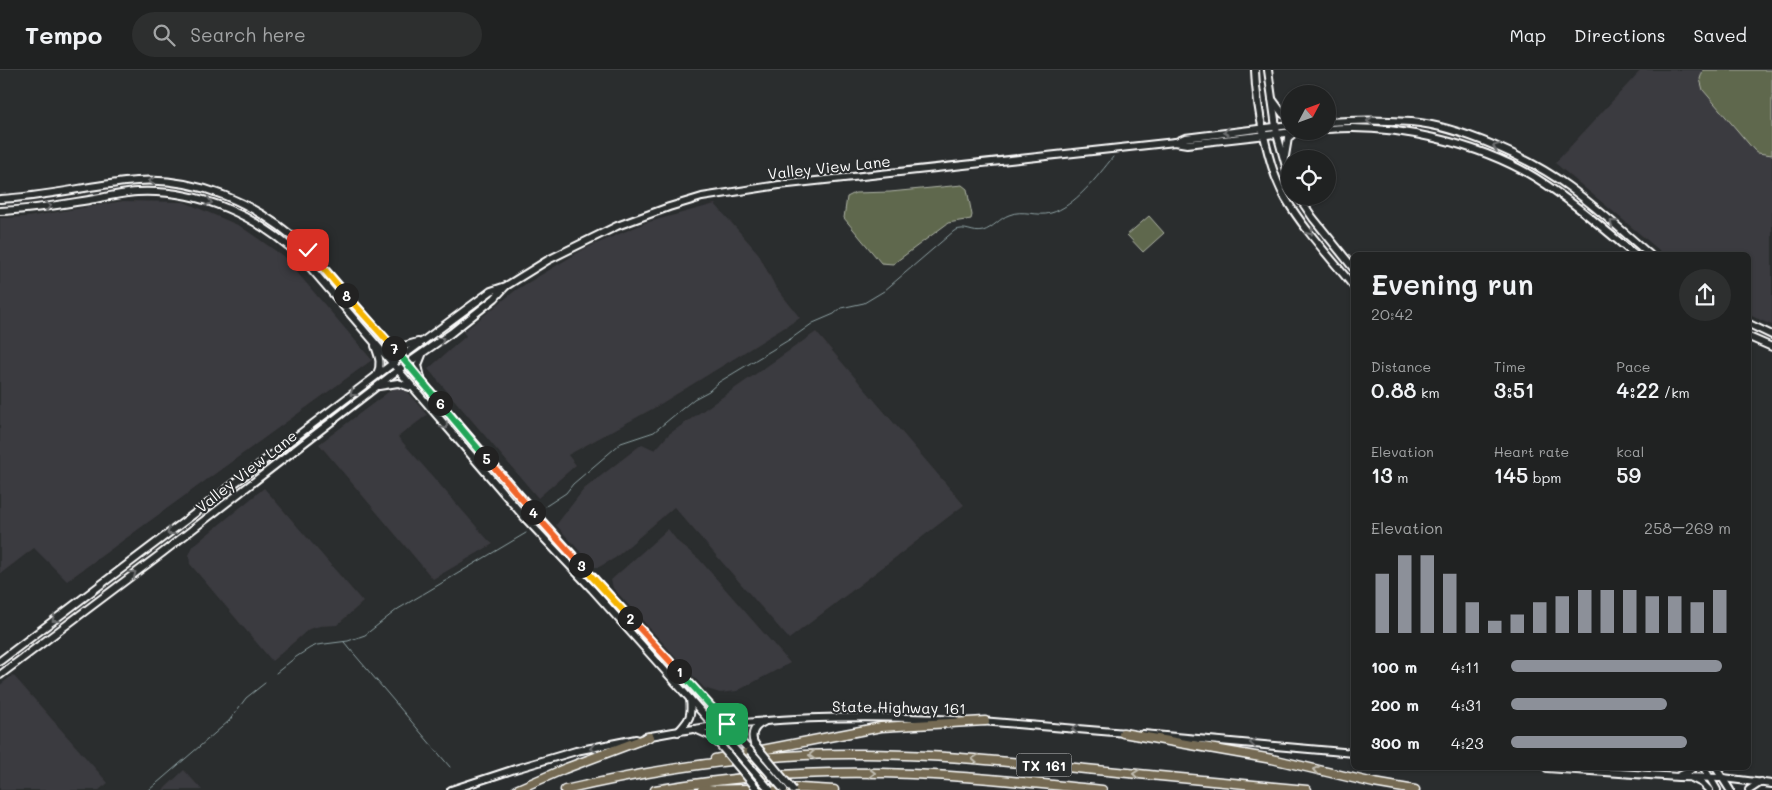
<!DOCTYPE html>
<meta charset="utf-8">
<style>
body{margin:0;font-family:Mali,sans-serif;background:#2d2f2f;color:#f1f3f6;height:100vh;display:flex;flex-direction:column;font-size:19px;white-space:nowrap}
*{box-sizing:border-box;margin:0}
p{font-size:16px;color:#a2a4a5}
.icon{flex:none;width:28px;height:28px;fill:none;stroke:currentColor;stroke-width:2;stroke-linecap:round;stroke-linejoin:round}
.map{position:relative;flex:1;overflow:hidden}
.sheet{position:absolute;left:1351px;top:182px;width:400px;height:518px;display:flex;flex-direction:column;background:#202222;border-radius:8px;box-shadow:0 1px 4px #0004,0 0 0 1px #3d3f40}
.sheet>*{flex:none}
.needle{width:32px;rotate:49deg}
.buttons{position:absolute;left:1281px;top:15px;display:grid;gap:10px}
.buttons a{display:grid;place-items:center;width:55px;height:55px;border-radius:50%;background:#202222;box-shadow:0 1px 4px #0004,0 0 0 1px #3d3f40;font-size:25px}
.pin{position:absolute;display:grid;place-items:center;width:42px;height:42px;color:#fff;margin:-21px;border-radius:10px;box-shadow:0 2px 8px #0006}
.km{position:absolute;width:25px;height:25px;margin:-12px;border-radius:50%;background:#222;color:#fff;font-size:14px;line-height:25px;text-align:center}
.round{display:grid;place-items:center;flex:none;width:52px;height:52px;border-radius:26px;background:#2d2f2f}
.head{display:flex;align-items:center;justify-content:space-between;height:85px;padding:0 20px}
h1{font-size:28px;font-weight:600;line-height:38px}
.stats{display:grid;grid-template-columns:repeat(3,1fr);gap:8px;height:85px;padding:5px 20px}
.stats div{display:grid;align-content:center}
.stats b{font-size:21px;font-weight:600}
.stats small{font-size:14px;font-weight:400}
.stats p{font-size:14px}
.chart{height:140px;padding:10px 20px}
.chart p{display:flex;justify-content:space-between}
.chart svg{width:100%;height:90px;margin-top:5px;stroke:#8c9099;stroke-width:6}
ul{padding:0 20px;list-style:none;font-size:16px}
li{display:grid;grid-template-columns:80px 60px 1fr;align-items:center;height:38px}
li i{height:12px;border-radius:6px;background:#8c9099}
header{display:flex;align-items:center;gap:30px;box-sizing:border-box;height:70px;padding:0 25px;background:#202222;border-bottom:1px solid #3d3f40}
header strong{font-size:24px}
nav{display:flex;gap:28px;margin-inline-start:auto;font-size:18px}
.search{width:350px;height:45px;background:#2d2f2f;display:flex;align-items:center;gap:12px;box-sizing:border-box;padding:0 18px;border-radius:28px;color:#a2a4a5;font-size:19px}
.map>svg:first-child{display:block}
.built{fill:#3b3a3f}
.green{fill:#5e674d;stroke:#aeb3a6}
.lines{fill:none;stroke-linecap:round;stroke-linejoin:round}
.stream{stroke:#8fa2a4;stroke-width:1}
.secondary-casing{stroke:#fff;stroke-width:10}
.motorway-casing{stroke:#fff;stroke-width:11}
.secondary{stroke:#2a2d2e;stroke-width:6}
.motorway{stroke:#746b52;stroke-width:8}
.secondary-bridge-casing{stroke:#fff;stroke-width:10;stroke-linecap:butt}
.secondary-bridge{stroke:#2a2d2e;stroke-width:6}
.oneway{stroke:#6a6c6d}
.oneway2{stroke:#c0bcb1}
.split-1-casing{stroke:#fff;stroke-width:10}
.split-2-casing{stroke:#fff;stroke-width:10}
.split-3-casing{stroke:#fff;stroke-width:10}
.split-4-casing{stroke:#fff;stroke-width:10}
.split-5-casing{stroke:#fff;stroke-width:10}
.split-6-casing{stroke:#fff;stroke-width:10}
.split-7-casing{stroke:#fff;stroke-width:10}
.split-8-casing{stroke:#fff;stroke-width:10}
.split-9-casing{stroke:#fff;stroke-width:10}
.split-1{stroke:#22a559;stroke-width:6}
.split-2{stroke:#f0652b;stroke-width:6}
.split-3{stroke:#f5b400;stroke-width:6}
.split-4{stroke:#f0652b;stroke-width:6}
.split-5{stroke:#f0652b;stroke-width:6}
.split-6{stroke:#22a559;stroke-width:6}
.split-7{stroke:#22a559;stroke-width:6}
.split-8{stroke:#f5b400;stroke-width:6}
.split-9{stroke:#f5b400;stroke-width:6}
.labels{text-anchor:middle;dominant-baseline:central;stroke-width:4.5;stroke-linejoin:round;paint-order:stroke}
.shield{fill:#2a2d2e;stroke:#bfc0c0;stroke-width:1}
.shield-label{font-size:14px;font-weight:bold;fill:#fff}
.street-label{font-size:15px;fill:#fff;stroke:#2a2d2e}
</style>
<header>
<strong>Tempo</strong>
<div class="search"><svg class="icon" aria-label="search" viewBox="0 0 24 24"><circle cx="10" cy="10" r="6"/><path d="M15 15l6 6"/></svg>Search here</div>
<nav><a>Map</a><a>Directions</a><a>Saved</a></nav>
</header>
<div class="map">
<svg width="1772" height="720" viewBox="0 0 1772 720">
<rect width="100%" height="100%" fill="#2a2d2e"/>
<filter id="ink" filterUnits="userSpaceOnUse"><feTurbulence type="fractalNoise" baseFrequency=".02" numOctaves="2"/><feDisplacementMap in="SourceGraphic" scale="10" xChannelSelector="R" yChannelSelector="G"/><feConvolveMatrix kernelMatrix="1 2 1 2 8 2 1 2 1" color-interpolation-filters="sRGB"/></filter>
<g filter="url(#ink)">
<g class="built">
<polygon points="1641,0 1772,0 1772,255 1749,245 1749,185 1665,185 1555,93"/>
<polygon points="123,131 184,132 240,156 283,186 372,290 67,511 34,478 0,504 0,148 27,147"/>
<polygon points="715,134 758,183 775,216 800,248 654,338 568,385 576,395 538,428 428,299 466,266 463,262 516,220 584,179 645,153"/>
<polygon points="816,262 964,435 789,569 674,437 615,488 599,497 594,497 556,455 584,419 642,374 655,380 669,364"/>
<polygon points="395,317 403,317 427,345 398,367 489,471 493,474 433,509 319,374"/>
<polygon points="264,418 363,532 337,555 320,556 309,559 272,591 190,494 189,485 193,476"/>
<polygon points="668,459 678,472 699,489 790,593 737,621 720,623 704,618 613,518 611,510"/>
<polygon points="13,605 108,713 99,720 0,720 0,615"/>
<polygon points="184,700 202,720 163,720"/>
</g>
<g class="green">
<polygon points="1703,0 1772,0 1772,85 1758,83 1754,80 1703,20 1700,9"/>
<polygon points="962,115 967,119 972,145 971,149 948,153 893,194 881,193 844,148 847,127 855,123 890,122"/>
<polygon points="1149,146 1164,163 1143,182 1127,165"/>
</g>
<g class="lines">
<g class="stream">
<path d="M 546,436 L 566,423 L 573,414 L 621,373 L 654,362 L 694,329 L 709,321 L 719,312 L 792,268 L 813,253 L 834,244 L 841,238 L 864,233 L 884,221 L 954,161 C 966,155 972,164 983,161 C 993,158 1000,148 1009,145 C 1023,139 1037,147 1051,143 C 1074,137 1098,106 1113,87"/>
<polyline points="344,572 450,697"/>
<polyline points="276,603 296,587 310,578 317,575 348,571 365,565 398,539 526,463"/>
<polyline points="149,720 229,651 246,628 265,613"/>
</g>
<defs>
<g id="secondary">
<path d="M 1255,0 C 1256,34 1268,100 1286,129 C 1305,161 1331,188 1354,217"/>
<polyline points="1268,0 1277,64 1290,111"/>
<polyline points="1272,29 1283,44 1290,47"/>
<path d="M 1328,52 C 1355,50 1383,50 1411,52 C 1459,56 1530,88 1569,117 C 1597,138 1624,162 1650,185"/>
<path d="M 1328,59 C 1393,53 1479,73 1536,108 C 1571,130 1603,158 1635,185"/>
<polyline points="1176,72 1185,68 1290,55"/>
<polyline points="1285,86 1288,68 1295,62"/>
<polyline points="1298,126 1313,148 1354,199"/>
<path d="M 0,129 C 42,127 83,117 125,112 C 194,103 259,134 308,180 L 541,450 L 750,681"/>
<path d="M 0,141 C 32,140 63,134 95,129 C 109,126 123,123 137,122 C 200,119 258,146 303,189 L 525,448 L 592,519 L 732,676"/>
<polyline points="1749,254 1772,265"/>
<polyline points="1749,267 1772,277"/>
<polyline points="390,273 400,277 418,272"/>
<path d="M 375,276 C 379,287 382,294 377,304"/>
<polyline points="421,308 418,295 422,285"/>
<polyline points="379,316 398,313 410,317"/>
<polyline points="0,591 392,294 491,221 506,216 548,190 617,156 669,137 702,127 779,115 1175,72 1187,74 1303,61"/>
<polyline points="0,605 162,483 398,300 451,263 495,228 505,217"/>
<polyline points="981,651 1126,663"/>
<polyline points="695,659 711,666 720,675"/>
<path d="M 678,662 C 690,649 692,646 690,629"/>
<polyline points="1143,664 1354,683"/>
<path d="M 645,667 C 748,647 852,644 956,650"/>
<path d="M 754,673 C 750,663 755,656 764,652"/>
<polyline points="1547,698 1678,707 1723,708 1772,714"/>
<polyline points="1704,698 1717,720"/>
<polyline points="1716,698 1730,720"/>
<polyline points="1679,706 1688,702 1693,698"/>
<polyline points="1692,708 1702,713 1709,720"/>
<polyline points="451,720 515,699 576,681 636,669"/>
<polyline points="1749,720 1761,712"/>
</g>
<g id="motorway">
<polyline points="1123,663 1272,689 1374,713 1415,720"/>
<polyline points="715,689 881,657 985,651"/>
<polyline points="516,720 564,699 649,667"/>
<path d="M 565,720 C 659,698 754,684 850,684 C 922,683 994,691 1066,697 C 1146,705 1226,712 1307,720"/>
<path d="M 655,720 C 740,705 827,700 912,704 C 976,706 1039,714 1102,720"/>
<polyline points="702,720 800,718 834,720"/>
</g>
</defs>
<use href="#secondary" class="secondary-casing"/>
<use href="#motorway" class="motorway-casing"/>
<use href="#secondary" class="secondary"/>
<use href="#motorway" class="motorway"/>
<defs>
<g id="secondary-bridge">
<polyline points="754,673 793,720"/>
<polyline points="720,675 758,720"/>
<polyline points="732,676 770,720"/>
<polyline points="750,681 784,720"/>
</g>
</defs>
<use href="#secondary-bridge" class="secondary-bridge-casing"/>
<use href="#secondary-bridge" class="secondary-bridge"/>
</g>
<defs><path id="oneway-chevron" d="M-2-3.5L2.5 0L-2 3.5" fill="none" stroke-width="1.6" stroke-linecap="round" stroke-linejoin="round" transform="scale(1.25)"/></defs>
<g class="oneway">
<use href="#oneway-chevron" transform="translate(1370 51) rotate(-179)"/>
<use href="#oneway-chevron" transform="translate(1227 62) rotate(173)"/>
<use href="#oneway-chevron" transform="translate(1496 77) rotate(-158)"/>
<use href="#oneway-chevron" transform="translate(152 111) rotate(-179)"/>
<use href="#oneway-chevron" transform="translate(209 132) rotate(17)"/>
<use href="#oneway-chevron" transform="translate(48 136) rotate(-9)"/>
<use href="#oneway-chevron" transform="translate(1613 153) rotate(-140)"/>
<use href="#oneway-chevron" transform="translate(1310 162) rotate(51)"/>
<use href="#oneway-chevron" transform="translate(441 270) rotate(-37)"/>
<use href="#oneway-chevron" transform="translate(353 323) rotate(143)"/>
<use href="#oneway-chevron" transform="translate(445 356) rotate(49)"/>
<use href="#oneway-chevron" transform="translate(170 462) rotate(143)"/>
<use href="#oneway-chevron" transform="translate(133 504) rotate(-37)"/>
<use href="#oneway-chevron" transform="translate(55 549) rotate(142)"/>
<use href="#oneway-chevron" transform="translate(1075 659) rotate(-175)"/>
<use href="#oneway-chevron" transform="translate(1253 673) rotate(-174)"/>
<use href="#oneway-chevron" transform="translate(593 678) rotate(169)"/>
</g>
<g class="oneway2">
<use href="#oneway-chevron" transform="translate(812 685) rotate(177)"/>
<use href="#oneway-chevron" transform="translate(975 689) rotate(-175)"/>
<use href="#oneway-chevron" transform="translate(1316 700) rotate(-167)"/>
<use href="#oneway-chevron" transform="translate(872 703)"/>
<use href="#oneway-chevron" transform="translate(1136 704) rotate(-175)"/>
</g>
</g>
<g class="lines" filter="url(#ink)">
<defs>
<polyline id="split-1" points="679,601 727,654"/>
<polyline id="split-2" points="630,548 679,601"/>
<polyline id="split-3" points="581,495 630,548"/>
<polyline id="split-4" points="533,442 581,495"/>
<polyline id="split-5" points="486,388 533,442"/>
<polyline id="split-6" points="440,333 486,388"/>
<polyline id="split-7" points="394,278 440,333"/>
<polyline id="split-8" points="346,225 394,278"/>
<polyline id="split-9" points="308,180 346,225"/>
</defs>
<use href="#split-1" class="split-1-casing"/>
<use href="#split-2" class="split-2-casing"/>
<use href="#split-3" class="split-3-casing"/>
<use href="#split-4" class="split-4-casing"/>
<use href="#split-5" class="split-5-casing"/>
<use href="#split-6" class="split-6-casing"/>
<use href="#split-7" class="split-7-casing"/>
<use href="#split-8" class="split-8-casing"/>
<use href="#split-9" class="split-9-casing"/>
<use href="#split-1" class="split-1"/>
<use href="#split-2" class="split-2"/>
<use href="#split-3" class="split-3"/>
<use href="#split-4" class="split-4"/>
<use href="#split-5" class="split-5"/>
<use href="#split-6" class="split-6"/>
<use href="#split-7" class="split-7"/>
<use href="#split-8" class="split-8"/>
<use href="#split-9" class="split-9"/>
</g>
<g class="labels">
<rect class="shield" x="1016.5" y="683.5" width="55" height="23" rx="4"/>
<g class="shield-label">
<text x="1044" y="695">TX 161</text>
</g>
<g class="street-label">
<text transform="translate(829 97) rotate(-6)">Valley View Lane</text>
<text transform="translate(246 401) rotate(-38)">Valley View Lane</text>
<text transform="translate(899 637) rotate(1)">State Highway 161</text>
</g>
</g>
</svg>
<div class="buttons">
<a><svg class="needle" viewBox="-14 -14 28 28"><path d="M0-13l5 13h-10z" fill="#e53935"/><path d="M0 13l5-13h-10z" fill="#a2a4a5"/></svg></a>
<a><svg class="icon" aria-label="locate" viewBox="0 0 24 24"><circle cx="12" cy="12" r="6"/><path d="M12 2v4M12 18v4M2 12h4M18 12h4"/></svg></a>
</div>
<div class="pin" style="left:727px;top:654px;background:#1e9e55"><svg class="icon" aria-label="arrive" viewBox="0 0 24 24"><path d="M6 21V4h12l-3 4 3 4H6"/></svg></div>
<div class="pin" style="left:308px;top:180px;background:#d93025"><svg class="icon" aria-label="check" viewBox="0 0 24 24"><path d="M5 12l5 5 9-10"/></svg></div>
<b class="km" style="left:679px;top:601px">1</b>
<b class="km" style="left:630px;top:548px">2</b>
<b class="km" style="left:581px;top:495px">3</b>
<b class="km" style="left:533px;top:442px">4</b>
<b class="km" style="left:486px;top:388px">5</b>
<b class="km" style="left:440px;top:333px">6</b>
<b class="km" style="left:394px;top:278px">7</b>
<b class="km" style="left:346px;top:225px">8</b>
<section class="sheet">
<div class="head"><div><h1>Evening run</h1><p>20:42</p></div><a class="round"><svg class="icon" aria-label="share" viewBox="0 0 24 24"><path d="M12 15V3M7 8l5-5 5 5M5 13v7h14v-7"/></svg></a></div>
<div class="stats">
<div><p>Distance</p><b>0.88<small> km</small></b></div>
<div><p>Time</p><b>3:51</b></div>
<div><p>Pace</p><b>4:22<small> /km</small></b></div>
</div>
<div class="stats">
<div><p>Elevation</p><b>13<small> m</small></b></div>
<div><p>Heart rate</p><b>145<small> bpm</small></b></div>
<div><p>kcal</p><b>59</b></div>
</div>
<div class="chart"><p><span>Elevation</span>258–269 m</p>
<svg viewBox="0 0 160 44" preserveAspectRatio="none"><path d="M5 44V15M15 44V6M25 44V6M35 44V15M45 44V29M55 44V38M65 44V35M75 44V29M85 44V26M95 44V23M105 44V23M115 44V23M125 44V26M135 44V26M145 44V29M155 44V23"/></svg>
</div>
<ul>
<li><b>100 m</b>4:11<i style="width:96%"></i></li>
<li><b>200 m</b>4:31<i style="width:71%"></i></li>
<li><b>300 m</b>4:23<i style="width:80%"></i></li>
</ul>
</section>
</div>
